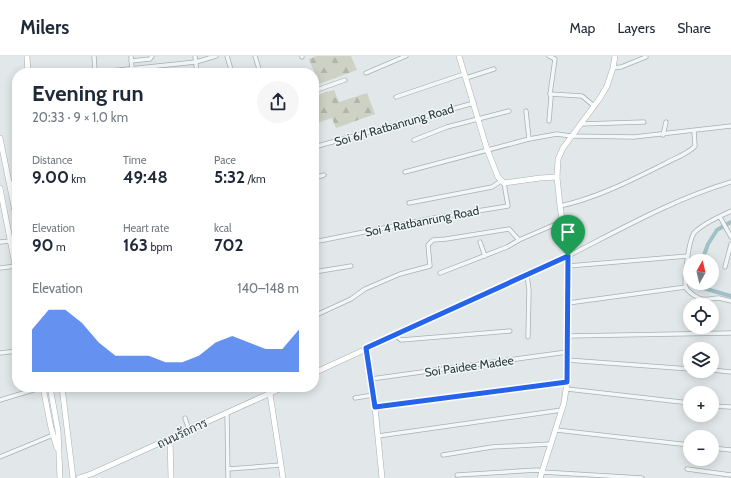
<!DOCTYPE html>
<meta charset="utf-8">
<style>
body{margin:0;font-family:Cabin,Sarabun,sans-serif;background:#f6f6f7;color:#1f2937;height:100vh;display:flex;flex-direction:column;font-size:15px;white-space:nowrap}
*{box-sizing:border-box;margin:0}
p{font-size:13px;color:#747a83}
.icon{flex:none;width:22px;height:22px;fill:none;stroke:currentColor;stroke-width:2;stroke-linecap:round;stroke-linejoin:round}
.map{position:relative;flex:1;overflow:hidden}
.drawer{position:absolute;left:12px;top:12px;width:307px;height:324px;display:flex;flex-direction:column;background:#fff;border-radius:16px;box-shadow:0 2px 10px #0003}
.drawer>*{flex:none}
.needle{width:26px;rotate:8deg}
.fabs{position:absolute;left:683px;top:198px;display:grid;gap:8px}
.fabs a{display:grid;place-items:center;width:36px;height:36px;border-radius:50%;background:#fff;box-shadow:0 2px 10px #0003;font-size:20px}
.pin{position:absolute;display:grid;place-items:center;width:34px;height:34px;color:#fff;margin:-41px -17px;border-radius:50% 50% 50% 0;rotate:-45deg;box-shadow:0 0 4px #0007}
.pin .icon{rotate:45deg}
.round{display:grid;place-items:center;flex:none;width:42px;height:42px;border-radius:21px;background:#f6f6f7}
.summary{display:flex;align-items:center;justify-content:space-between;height:68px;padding:0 20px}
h1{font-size:22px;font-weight:700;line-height:30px}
.stats{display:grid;grid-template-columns:repeat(3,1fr);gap:6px;height:68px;padding:4px 20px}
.stats div{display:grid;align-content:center}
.stats b{font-size:17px;font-weight:700}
.stats small{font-size:11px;font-weight:400}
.stats p{font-size:11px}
.chart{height:112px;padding:8px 20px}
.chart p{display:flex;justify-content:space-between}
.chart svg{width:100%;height:72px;margin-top:4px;fill:#2563eb;opacity:.7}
header{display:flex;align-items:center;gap:24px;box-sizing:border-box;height:56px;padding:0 20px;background:#fff;border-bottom:1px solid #e0e1e3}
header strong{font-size:19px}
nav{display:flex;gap:22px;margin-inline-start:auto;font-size:14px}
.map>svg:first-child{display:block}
.forest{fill:url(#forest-firs)}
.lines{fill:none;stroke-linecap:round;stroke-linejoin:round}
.canal{stroke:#a0c2c6;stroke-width:4}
.street-casing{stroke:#a7b1b3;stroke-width:5}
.secondary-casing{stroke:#a7b1b3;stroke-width:6}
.street{stroke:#f4f7f8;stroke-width:3.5}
.secondary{stroke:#fff;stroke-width:5}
.route-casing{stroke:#fff;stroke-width:8}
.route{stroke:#2563eb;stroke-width:5}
.labels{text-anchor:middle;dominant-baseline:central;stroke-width:3;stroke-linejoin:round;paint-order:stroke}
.street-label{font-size:12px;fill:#2b3b3f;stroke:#f1f6f7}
</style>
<header>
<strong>Milers</strong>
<nav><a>Map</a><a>Layers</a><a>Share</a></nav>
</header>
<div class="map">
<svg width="731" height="422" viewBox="0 0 731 422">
<defs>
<pattern id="forest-firs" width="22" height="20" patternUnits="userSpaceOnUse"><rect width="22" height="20" fill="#cdd2c4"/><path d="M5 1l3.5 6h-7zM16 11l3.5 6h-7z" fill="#b0b5a9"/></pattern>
</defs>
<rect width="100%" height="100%" fill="#e2e8e9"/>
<g class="forest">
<polygon points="317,0 351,0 357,14 319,28 309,3"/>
<polygon points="334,34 339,46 367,37 375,58 336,72 332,62 314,68 314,40"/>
</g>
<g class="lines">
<g class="canal">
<polyline points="702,205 708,188 717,174 731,166"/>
<polyline points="702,227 703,232 731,240"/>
</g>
<defs>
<g id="street">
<polyline points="94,0 95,16"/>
<polyline points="131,0 132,13"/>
<polyline points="195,0 197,17"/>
<polyline points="227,0 232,17"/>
<polyline points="255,0 260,16"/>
<polyline points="302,0 302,1"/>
<polyline points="549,0 555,3 550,38 582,40 594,50"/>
<polyline points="131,5 150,3 152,0"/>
<polyline points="613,12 621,11 646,1"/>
<polyline points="90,17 196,6 216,0"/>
<polyline points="366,17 406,0"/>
<polyline points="466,22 494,13"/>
<polyline points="314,35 345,24"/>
<polyline points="396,41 464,18"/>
<polyline points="549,65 551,41 550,38"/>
<polyline points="581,68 644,66"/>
<polyline points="663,79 666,66"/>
<polyline points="529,83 557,78 571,80 634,81 731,70"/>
<polyline points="414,84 447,71 509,55"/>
<polyline points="314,91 474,47"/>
<polyline points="405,116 529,83 526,55"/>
<polyline points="314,122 324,119"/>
<polyline points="9,127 17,126"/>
<polyline points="409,147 492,131 501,125"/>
<path d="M 560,150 C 597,142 632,124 666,107 C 675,102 688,98 695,90 L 694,75"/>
<path d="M 731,155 C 719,161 703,167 694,177 C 689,184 683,225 686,232 C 688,235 692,238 695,240 C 704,246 710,242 719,242 C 723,243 727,244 731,245"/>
<polyline points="720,161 731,181"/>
<polyline points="0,186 10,185"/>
<polyline points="314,186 434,162 508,150 504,127"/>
<polyline points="480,186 485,200"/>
<path d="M 568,200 C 621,173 674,143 731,126"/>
<polyline points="568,210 688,200"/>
<polyline points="725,211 731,188"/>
<polyline points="0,212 16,210"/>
<polyline points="314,216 351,210"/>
<polyline points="440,217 507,191 519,184 563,165"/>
<polyline points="527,219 529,234 528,281"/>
<polyline points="568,247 686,231"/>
<polyline points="314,260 351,243 365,233 400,218 430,210 428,189 433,184 446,183 509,173 519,184"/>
<polyline points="395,279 401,284 510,275"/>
<polyline points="568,280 731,277"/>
<polyline points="0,297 17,295"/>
<polyline points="567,304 690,313"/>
<polyline points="712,314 731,316"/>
<polyline points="371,323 567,296"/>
<polyline points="567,333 690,347"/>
<polyline points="355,342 373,339"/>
<polyline points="0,344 43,331"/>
<polyline points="712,350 731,351"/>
<polyline points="375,351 567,326"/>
<polyline points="227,357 228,422"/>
<polyline points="185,362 189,374"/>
<polyline points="556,374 690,389"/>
<polyline points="378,380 562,354"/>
<polyline points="712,392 731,394"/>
<polyline points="443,399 492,391 551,388"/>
<polyline points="0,401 53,379"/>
<polyline points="228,413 281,409"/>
<polyline points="687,413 731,419"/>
<polyline points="457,419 538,414 542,416 642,422"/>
</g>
<g id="secondary">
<polyline points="27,0 28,17"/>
<polyline points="459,0 487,93 498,121 504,127 540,122 557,121"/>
<polyline points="0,82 17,165"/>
<polyline points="0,132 17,219"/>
<polyline points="366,292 375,351 382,422"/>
<polyline points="314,317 568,200"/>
<polyline points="43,331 51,372 57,392"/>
<polyline points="50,331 58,375 60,422"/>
<polyline points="62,331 73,422"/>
<polyline points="270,338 283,422"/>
<polyline points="170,383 171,422"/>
<polyline points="79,422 91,418 284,331"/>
<polyline points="540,422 564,347 567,326 568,200 560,150 557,121 558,103 563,92 600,42 607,30 613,12 615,0"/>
</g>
</defs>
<use href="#street" class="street-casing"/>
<use href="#secondary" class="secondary-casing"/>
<use href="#street" class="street"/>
<use href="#secondary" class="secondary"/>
</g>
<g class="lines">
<defs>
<polygon id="route" points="568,200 567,326 375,351 366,292"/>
</defs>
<use href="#route" class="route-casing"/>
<use href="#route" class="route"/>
</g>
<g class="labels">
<g class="street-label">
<text transform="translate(394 69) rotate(-16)">Soi 6/1 Ratbanrung Road</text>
<text transform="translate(422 165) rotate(-11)">Soi 4 Ratbanrung Road</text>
<text transform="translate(469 310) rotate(-8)">Soi Paidee Madee</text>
<text transform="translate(182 377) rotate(-25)">ถนนรัถการ</text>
</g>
</g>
</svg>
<div class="fabs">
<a><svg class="needle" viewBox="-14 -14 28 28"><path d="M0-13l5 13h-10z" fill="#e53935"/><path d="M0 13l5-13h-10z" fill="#747a83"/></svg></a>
<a><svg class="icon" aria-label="locate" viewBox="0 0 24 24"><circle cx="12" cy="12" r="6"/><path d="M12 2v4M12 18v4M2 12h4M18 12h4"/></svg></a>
<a><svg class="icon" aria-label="layers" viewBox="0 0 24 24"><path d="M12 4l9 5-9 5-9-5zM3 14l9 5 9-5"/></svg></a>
<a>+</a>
<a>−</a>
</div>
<div class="pin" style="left:568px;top:200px;background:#1e9e55"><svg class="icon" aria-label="arrive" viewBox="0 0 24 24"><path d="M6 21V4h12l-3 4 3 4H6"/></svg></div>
<section class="drawer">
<div class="summary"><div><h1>Evening run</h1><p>20:33 · 9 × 1.0 km</p></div><a class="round"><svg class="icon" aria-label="share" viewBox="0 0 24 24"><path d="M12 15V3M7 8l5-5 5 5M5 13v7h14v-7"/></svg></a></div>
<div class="stats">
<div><p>Distance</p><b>9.00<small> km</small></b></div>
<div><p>Time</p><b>49:48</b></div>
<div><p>Pace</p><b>5:32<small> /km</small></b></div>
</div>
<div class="stats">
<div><p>Elevation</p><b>90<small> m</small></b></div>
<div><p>Heart rate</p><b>163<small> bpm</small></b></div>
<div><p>kcal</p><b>702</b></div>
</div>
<div class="chart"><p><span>Elevation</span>140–148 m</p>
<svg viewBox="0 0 160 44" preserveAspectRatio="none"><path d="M0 44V18L10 6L20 6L30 14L40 26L50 34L60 34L70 34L80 38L90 38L100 34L110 26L120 22L130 26L140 30L150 30L160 18V44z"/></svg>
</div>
</section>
</div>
